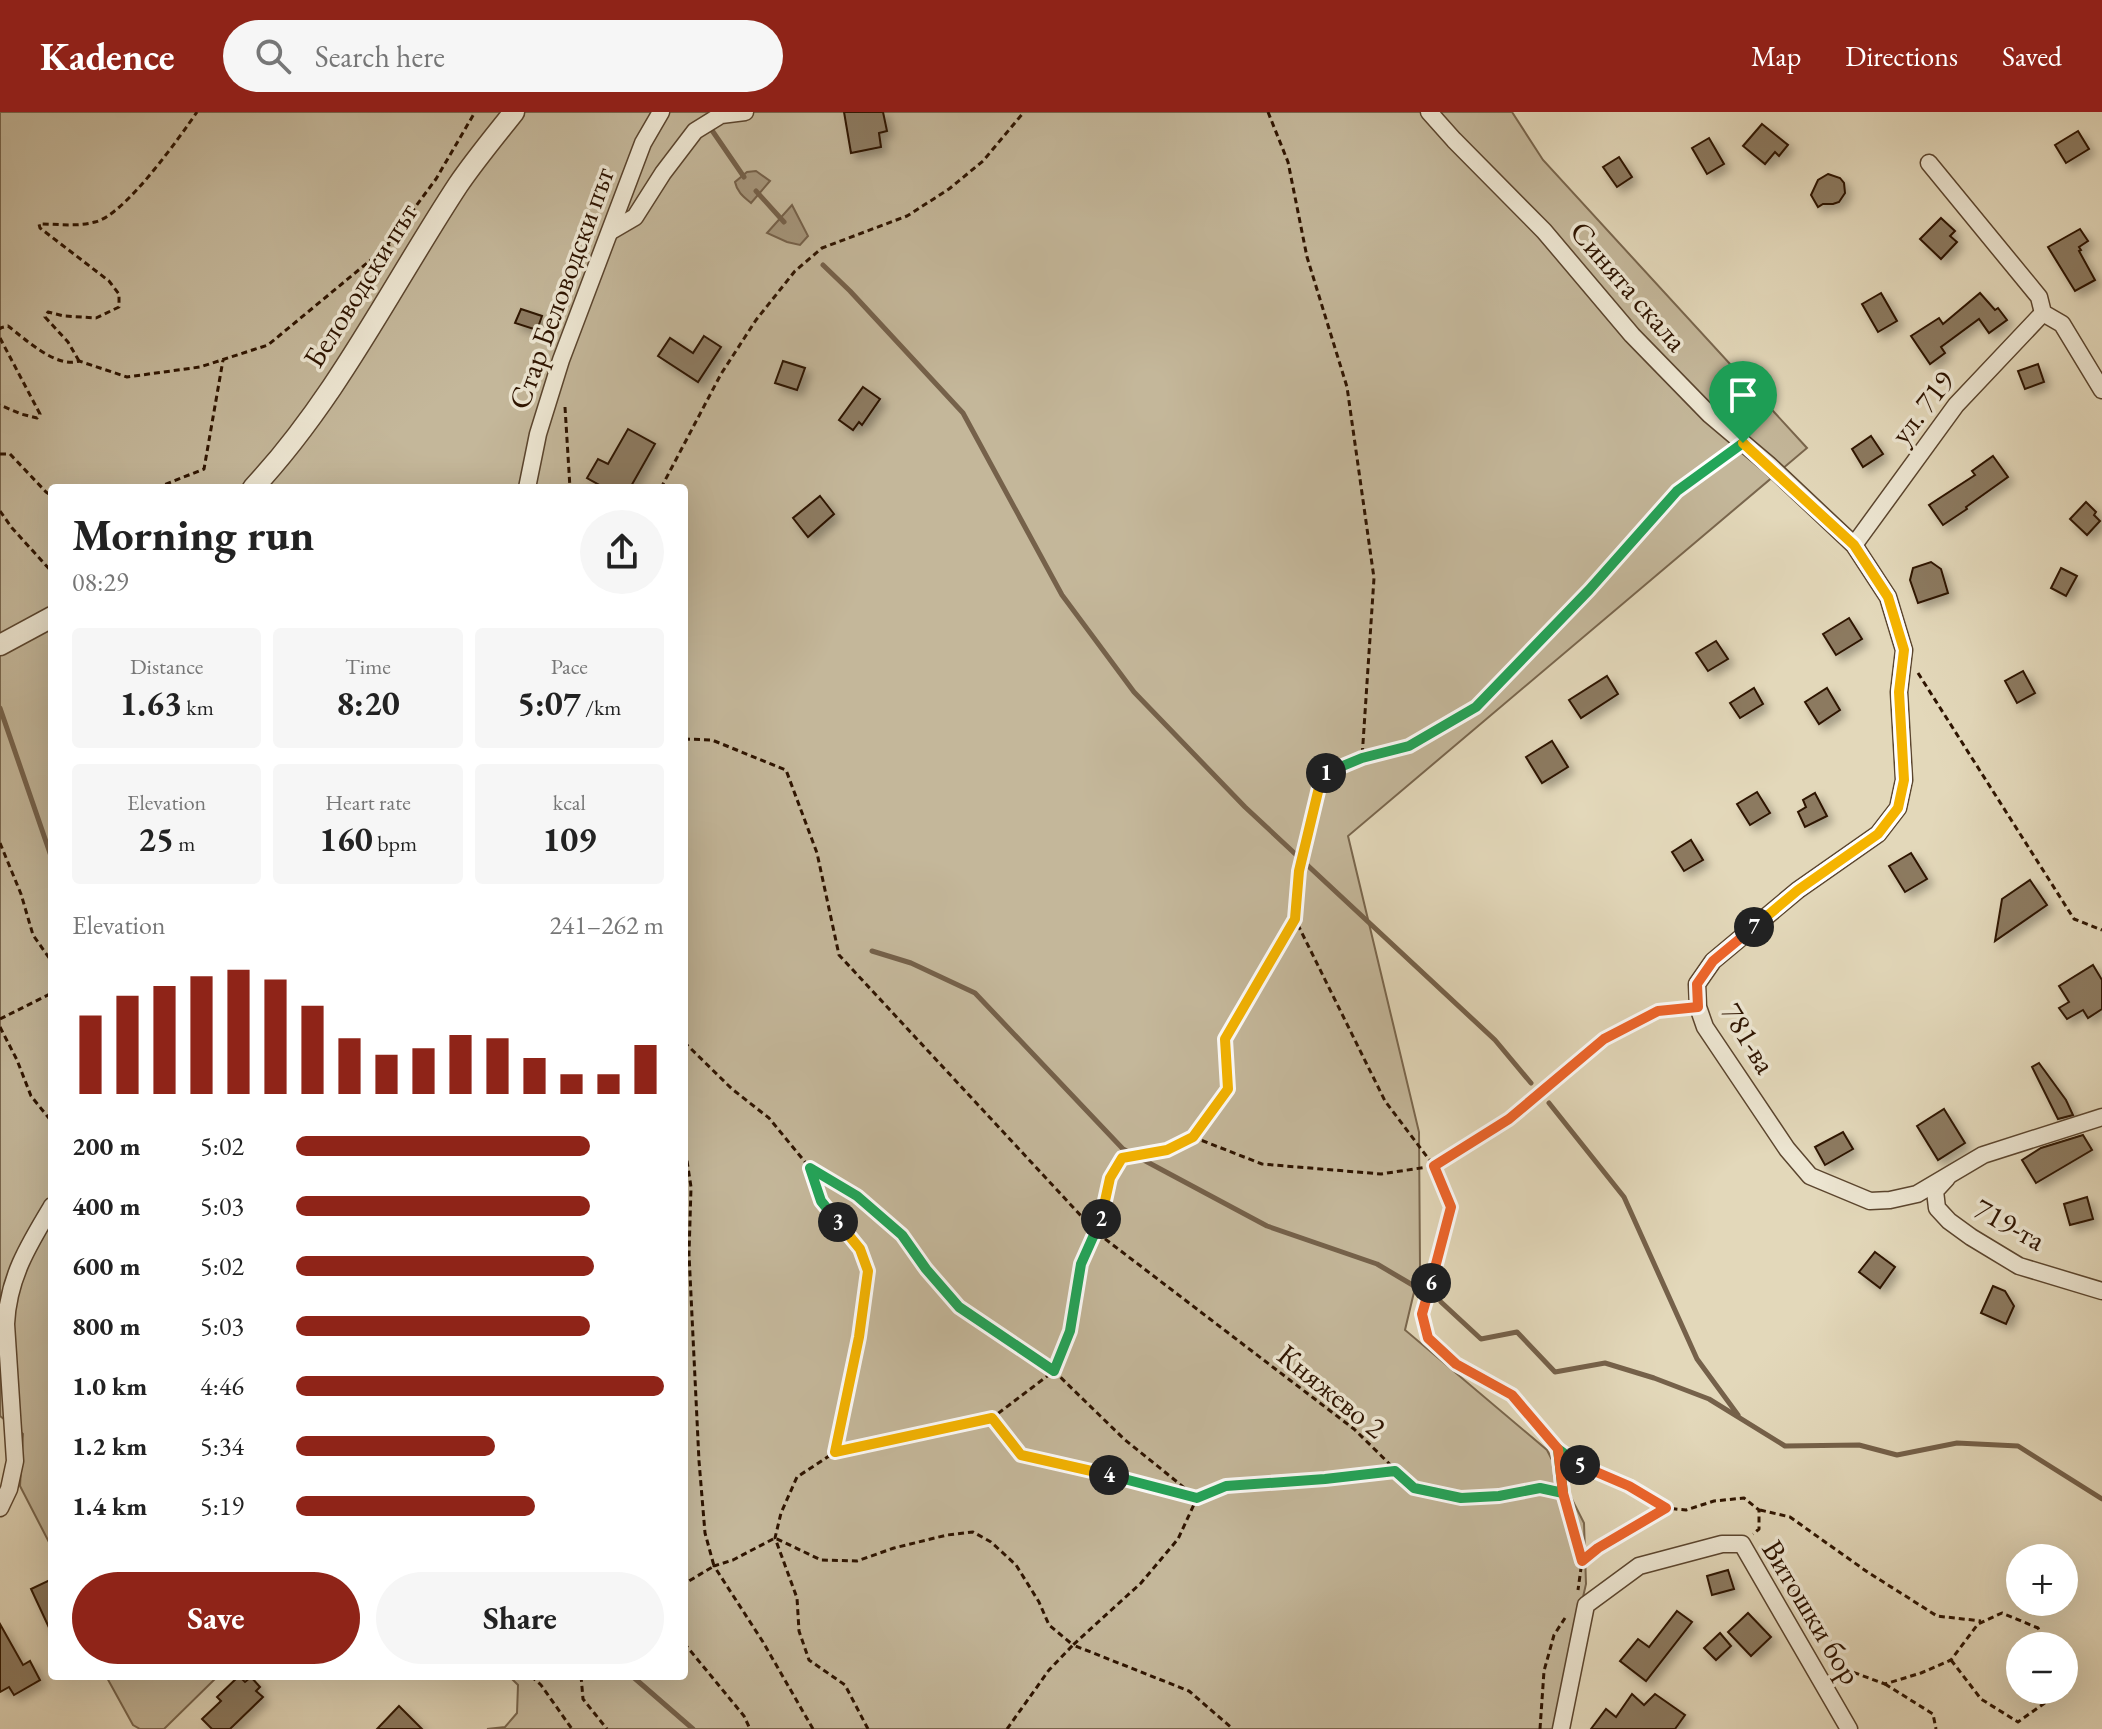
<!DOCTYPE html>
<meta charset="utf-8">
<style>
body{margin:0;font-family:"EB Garamond",serif;background:#f6f6f6;color:#222;height:100vh;display:flex;flex-direction:column;font-size:30px;white-space:nowrap}
*{box-sizing:border-box;margin:0}
p{font-size:26px;color:#767676}
.icon{flex:none;width:44px;height:44px;fill:none;stroke:currentColor;stroke-width:2;stroke-linecap:round;stroke-linejoin:round}
.map{position:relative;flex:1;overflow:hidden}
.details{position:absolute;left:48px;top:372px;width:640px;height:1196px;display:flex;flex-direction:column;background:#fff;border-radius:8px;box-shadow:0 8px 32px #0002}
.details>*{flex:none}
.buttons{position:absolute;left:2006px;top:1432px;display:grid;gap:16px}
.buttons a{display:grid;place-items:center;width:72px;height:72px;border-radius:50%;background:#fff;box-shadow:0 8px 32px #0002;font-size:40px}
.pin{position:absolute;display:grid;place-items:center;width:68px;height:68px;color:#fff;margin:-82px -34px;border-radius:50% 50% 50% 0;rotate:-45deg;box-shadow:0 0 8px #0007}
.pin .icon{rotate:45deg}
.km{position:absolute;width:40px;height:40px;margin:-20px;border-radius:50%;background:#222;color:#fff;font-size:22px;line-height:40px;text-align:center}
.round{display:grid;place-items:center;flex:none;width:84px;height:84px;border-radius:42px;background:#f6f6f6}
.summary{display:flex;align-items:center;justify-content:space-between;height:136px;padding:0 24px}
h1{font-size:44px;font-weight:700;line-height:60px}
.stats{display:grid;grid-template-columns:repeat(3,1fr);gap:12px;height:136px;padding:8px 24px}
.stats div{display:grid;align-content:center;border-radius:8px;background:#f6f6f6;text-align:center}
.stats b{font-size:34px;font-weight:700}
.stats small{font-size:22px;font-weight:400}
.stats p{font-size:22px}
.chart{height:224px;padding:16px 24px}
.chart p{display:flex;justify-content:space-between}
.chart svg{width:100%;height:144px;margin-top:8px;stroke:#8f2418;stroke-width:6}
.cta{display:flex;gap:16px;margin-top:auto;padding:16px 24px}
.cta a{flex:1;height:92px;border-radius:48px;background:#8f2418;color:#fff;font-size:32px;font-weight:700;line-height:92px;text-align:center}
.cta a+a{background:#f6f6f6;color:#222}
ul{padding:0 24px;list-style:none;font-size:26px}
li{display:grid;grid-template-columns:128px 96px 1fr;align-items:center;height:60px}
li i{height:20px;border-radius:10px;background:#8f2418}
header{display:flex;align-items:center;gap:48px;box-sizing:border-box;height:112px;padding:0 40px;background:#8f2418;color:#fff}
header strong{font-size:38px}
nav{display:flex;gap:44px;margin-inline-start:auto;font-size:28px}
.search{width:560px;height:72px;background:#f6f6f6;display:flex;align-items:center;gap:20px;box-sizing:border-box;padding:0 28px;border-radius:44px;color:#767676;font-size:30px}
.map>svg:first-child{display:block}
.green{fill:#c4b79a;stroke:#79664d;stroke-width:2}
.water{fill:#a5957b;stroke:#75614a;stroke-width:2}
.lines{fill:none;stroke-linecap:round;stroke-linejoin:round}
.stream{stroke:#75614a;stroke-width:5}
.building{fill:#8c7a61;stroke:#2e1400;stroke-width:2;filter:url(#shadow)}
.minor-casing{stroke:#5b452e;stroke-width:19}
.tertiary-casing{stroke:#5b452e;stroke-width:23}
.path{stroke:#2e1400;stroke-width:3;stroke-dasharray:6 4;stroke-linecap:butt}
.minor{stroke:#ede6d2;stroke-width:16}
.tertiary{stroke:#ede6d2;stroke-width:20}
.split-1-casing{stroke:#fff;stroke-width:16}
.split-2-casing{stroke:#fff;stroke-width:16}
.split-3-casing{stroke:#fff;stroke-width:16}
.split-4-casing{stroke:#fff;stroke-width:16}
.split-5-casing{stroke:#fff;stroke-width:16}
.split-6-casing{stroke:#fff;stroke-width:16}
.split-7-casing{stroke:#fff;stroke-width:16}
.split-8-casing{stroke:#fff;stroke-width:16}
.split-1{stroke:#22a559;stroke-width:10}
.split-2{stroke:#f5b400;stroke-width:10}
.split-3{stroke:#22a559;stroke-width:10}
.split-4{stroke:#f5b400;stroke-width:10}
.split-5{stroke:#22a559;stroke-width:10}
.split-6{stroke:#f0652b;stroke-width:10}
.split-7{stroke:#f0652b;stroke-width:10}
.split-8{stroke:#f5b400;stroke-width:10}
.labels{text-anchor:middle;dominant-baseline:central;stroke-width:7;stroke-linejoin:round;paint-order:stroke}
.street-label{font-size:30px;fill:#2e1400;stroke:#ede6d2}
</style>
<header>
<strong>Kadence</strong>
<div class="search"><svg class="icon" aria-label="search" viewBox="0 0 24 24"><circle cx="10" cy="10" r="6"/><path d="M15 15l6 6"/></svg>Search here</div>
<nav><a>Map</a><a>Directions</a><a>Saved</a></nav>
</header>
<div class="map">
<svg width="2102" height="1617" viewBox="0 0 2102 1617">
<defs>
<filter id="shadow"><feDropShadow dx="5.5" dy="5.5" stdDeviation="4" flood-color="#0004"/></filter>
</defs>
<rect width="100%" height="100%" fill="#e3d8ba"/>
<filter id="stains"><feTurbulence type="fractalNoise" baseFrequency=".0025" numOctaves="4"/><feColorMatrix values="0 0 0 0 .2 0 0 0 0 .09 0 0 0 0 .02 0 0 0 .5 -.17"/></filter>
<radialGradient id="worn" r=".72"><stop offset=".6" stop-color="#630" stop-opacity="0"/><stop offset="1" stop-color="#630" stop-opacity=".3"/></radialGradient>
<g class="green">
<polygon points="0,0 1512,0 1543,48 1807,336 1348,724 1419,1020 1420,1155 1405,1218 1547,1338 1584,1411 1586,1472 1553,1617 487,1617 505,1615 517,1601 518,1573 509,1564 684,1564 684,376 52,376 52,1436 20,1374 23,1322 0,1304"/>
<polygon points="106,1564 218,1564 164,1617 140,1617 133,1613"/>
</g>
<g class="water">
<path d="M 756,59 L 770,69 L 751,91 C 744,85 737,80 735,70 L 747,60 Z"/>
<polygon points="792,93 808,124 800,133 787,130 767,121"/>
</g>
<g class="lines">
<g class="stream">
<polyline points="709,14 744,65"/>
<polyline points="756,79 784,110"/>
<polyline points="823,153 850,179 963,301 1062,483 1134,580 1245,695 1495,928 1531,971"/>
<polyline points="0,596 52,747"/>
<polyline points="872,839 911,851 975,881 1123,1037 1267,1114 1377,1152 1416,1175"/>
<polyline points="1549,991 1624,1085 1697,1247 1738,1303"/>
<polyline points="1441,1190 1481,1227 1517,1220 1555,1260 1605,1251 1654,1266 1709,1287 1785,1334 1859,1333 1897,1343 1957,1331 2018,1334 2102,1387"/>
<polyline points="632,1564 693,1617"/>
</g>
</g>
<g class="building">
<polygon points="844,0 883,0 887,19 879,21 881,35 851,41"/>
<polygon points="1762,12 1788,33 1779,44 1775,40 1765,52 1743,34"/>
<polygon points="2078,19 2089,37 2066,51 2055,33"/>
<polygon points="1709,26 1724,52 1707,62 1692,36"/>
<polygon points="1619,45 1632,65 1617,75 1603,55"/>
<polygon points="1828,62 1840,66 1844,71 1845,81 1839,90 1833,92 1823,92 1818,95 1811,83 1818,68"/>
<polygon points="1941,106 1955,119 1950,124 1957,130 1941,147 1920,127"/>
<polygon points="2080,117 2088,129 2079,135 2081,138 2079,139 2095,168 2075,179 2048,135"/>
<polygon points="1881,181 1897,209 1878,220 1862,192"/>
<polygon points="1980,181 1995,198 1998,196 2007,208 1989,221 1979,207 1941,235 1945,241 1930,252 1911,224 1939,206 1943,212"/>
<polygon points="521,197 542,204 537,218 515,211"/>
<polygon points="704,224 721,235 698,270 658,244 670,226 693,241"/>
<polygon points="783,249 805,256 797,278 775,271"/>
<polygon points="2038,252 2044,270 2025,277 2018,259"/>
<polygon points="863,275 880,287 862,313 859,310 853,318 839,308"/>
<polygon points="628,317 655,332 630,376 605,376 587,366 598,347 608,352"/>
<polygon points="1871,324 1883,342 1863,355 1852,337"/>
<polygon points="1993,344 2008,365 1966,395 1967,397 1943,413 1929,393 1975,363 1972,359"/>
<polygon points="820,384 834,402 808,425 793,406"/>
<polygon points="2086,390 2096,400 2094,403 2100,409 2087,423 2070,407"/>
<polygon points="1931,450 1941,457 1948,481 1918,491 1910,468 1913,456"/>
<polygon points="2061,456 2077,464 2066,484 2051,476"/>
<polygon points="1849,506 1862,527 1836,543 1823,522"/>
<polygon points="1716,529 1728,547 1708,559 1696,541"/>
<polygon points="2023,559 2035,581 2017,591 2005,569"/>
<polygon points="1607,564 1618,582 1581,606 1569,588"/>
<polygon points="1754,576 1763,592 1740,606 1730,591"/>
<polygon points="1827,576 1840,598 1819,612 1805,590"/>
<polygon points="1552,629 1568,655 1542,671 1526,645"/>
<polygon points="1757,680 1770,701 1750,713 1737,692"/>
<polygon points="1815,681 1827,704 1805,715 1798,700 1806,695 1803,688"/>
<polygon points="1691,728 1703,748 1684,759 1672,740"/>
<polygon points="1911,741 1927,767 1905,780 1889,754"/>
<polygon points="2030,768 2047,793 1995,829 2002,787"/>
<polygon points="2093,853 2102,868 2102,897 2088,906 2083,898 2067,907 2059,896 2069,890 2059,874"/>
<polygon points="2039,951 2066,988 2073,1003 2058,1007 2032,955"/>
<polygon points="1944,997 1965,1031 1938,1048 1917,1014"/>
<polygon points="1843,1020 1853,1037 1825,1053 1815,1035"/>
<polygon points="2083,1023 2092,1038 2036,1071 2022,1048 2041,1036"/>
<polygon points="2087,1085 2093,1107 2070,1113 2064,1092"/>
<polygon points="1875,1140 1895,1155 1880,1176 1859,1160"/>
<polygon points="1993,1174 2005,1179 2014,1194 2006,1212 1981,1201"/>
<polygon points="1728,1458 1734,1477 1712,1483 1707,1464"/>
<polygon points="52,1467 52,1522 31,1477"/>
<polygon points="1677,1499 1692,1510 1646,1569 1620,1549 1638,1527 1649,1535"/>
<polygon points="1748,1501 1771,1525 1751,1544 1728,1520"/>
<polygon points="0,1512 23,1553 30,1549 40,1568 14,1583 9,1575 0,1580"/>
<polygon points="1720,1521 1731,1534 1716,1548 1704,1536"/>
<polygon points="239,1564 245,1570 251,1565 260,1575 256,1579 263,1585 230,1617 212,1617 202,1607 221,1589 217,1585"/>
<polygon points="1632,1582 1644,1593 1655,1582 1685,1603 1675,1617 1591,1617 1606,1597 1616,1605"/>
<polygon points="399,1594 422,1617 377,1617"/>
</g>
<g class="lines">
<defs>
<g id="minor">
<polyline points="1429,0 1454,28 1544,119 1632,223 1710,303 1768,352 1854,433 1888,485 1904,538 1899,580 1904,668 1898,696 1878,722 1798,778 1713,849 1697,872 1698,895 1705,915 1787,1037 1810,1064 1870,1089 1890,1088 1917,1082 1983,1043 2102,1005"/>
<polyline points="1929,51 2039,185 2043,201 2062,212 2102,278"/>
<polyline points="611,119 635,105 663,61 695,19 721,3 745,0"/>
<polyline points="527,376 538,322 561,248 643,31 661,0"/>
<polyline points="1854,433 1956,293 2043,201"/>
<polyline points="1947,1066 1935,1079 1937,1096 1949,1109 1971,1125 2019,1154 2102,1179"/>
<path d="M 0,1396 L 9,1377 L 15,1349 L 6,1212 C 8,1166 29,1132 52,1094"/>
<polyline points="1561,1617 1586,1493 1639,1454 1722,1432 1742,1432 1849,1617"/>
</g>
<g id="tertiary">
<path d="M 253,376 C 337,286 391,175 458,73 C 475,48 495,24 514,0"/>
<polyline points="0,533 52,505"/>
</g>
</defs>
<use href="#minor" class="minor-casing"/>
<use href="#tertiary" class="tertiary-casing"/>
<g class="path">
<polyline points="1268,0 1288,50 1307,145 1347,275 1374,466 1362,646"/>
<polyline points="387,133 436,67 475,0"/>
<path d="M 0,218 L 0,216 L 8,214 C 25,227 57,257 79,249 L 127,265 L 200,255 L 268,233 L 407,118"/>
<polyline points="0,226 40,302 37,306 21,302 0,293"/>
<path d="M 79,249 L 68,230 L 45,205 L 48,200 L 64,204 L 96,206 L 119,195 L 119,182 L 109,169 L 40,116 L 39,112 C 58,112 77,115 95,110 C 125,103 179,26 197,0"/>
<polyline points="565,295 570,376"/>
<polyline points="0,342 10,342 46,380 52,384"/>
<polyline points="156,376 204,357 223,248"/>
<polyline points="661,376 721,262 756,208 795,159 822,136 907,104 949,77 983,49 1024,0"/>
<polyline points="0,399 12,416 52,460"/>
<polyline points="1918,561 2074,807 2102,818"/>
<polyline points="684,627 712,628 786,658 817,741 839,843 1096,1120 1354,1317 1414,1376 1461,1386 1499,1384 1540,1376 1563,1381"/>
<polyline points="0,731 21,782 33,823 52,850"/>
<polyline points="1682,896 1658,899 1604,927 1509,1007 1434,1054 1451,1095 1439,1145 1422,1202 1428,1226 1456,1252 1512,1283 1558,1337 1576,1351 1629,1374 1666,1396 1686,1398 1714,1389 1744,1386 1759,1398 1759,1417 1753,1422"/>
<polyline points="0,907 52,881"/>
<polyline points="0,915 17,948 31,984 52,1010"/>
<polyline points="684,930 732,977 769,1006 810,1056 821,1089 860,1137 868,1159 859,1225 835,1340"/>
<polyline points="1194,1025 1228,977 1225,927 1295,807"/>
<polyline points="684,1029 691,1075 689,1142 699,1349 705,1421 714,1454 684,1472"/>
<polyline points="810,1056 857,1084 902,1123 926,1157 959,1195 1054,1259 1124,1327 1197,1386 1226,1374 1325,1367 1394,1359"/>
<polyline points="1558,1337 1563,1381 1582,1449 1578,1478"/>
<polyline points="1760,1398 1790,1405 1866,1459 1937,1504 1981,1509"/>
<polyline points="1582,1449 1598,1436 1666,1396"/>
<polyline points="1789,1477 1804,1482 1847,1558 1885,1572 1921,1561 1951,1548 1978,1512 2002,1501 2038,1516 2048,1534"/>
<polyline points="684,1531 744,1604 750,1617"/>
<polyline points="1951,1548 1981,1587 2018,1610 2046,1590 2050,1578"/>
<polyline points="531,1564 541,1573 572,1617"/>
<polyline points="581,1564 583,1587 607,1617"/>
<polyline points="1885,1572 1933,1602 1936,1617"/>
<polyline points="813,1617 763,1530 714,1454 733,1448 775,1426 821,1448 857,1449 894,1436 947,1423 973,1420 991,1430 1016,1453 1039,1490 1049,1513 1073,1533 1141,1471 1178,1427 1197,1386 1135,1369 1021,1343 993,1307"/>
<polyline points="868,1617 845,1573 809,1548 799,1519 797,1486 775,1426 781,1401 797,1365 835,1340 992,1306 1054,1259 1070,1219 1081,1152 1102,1104 1110,1066 1122,1046 1167,1038 1193,1025 1262,1052 1381,1062 1434,1054 1385,989 1295,807 1299,759 1322,663 1362,646 1409,634 1476,595 1589,478 1677,379 1730,340"/>
<polyline points="1007,1617 1049,1558 1073,1533 1189,1579 1233,1617"/>
<polyline points="1540,1617 1544,1559 1554,1523 1565,1506"/>
</g>
<use href="#minor" class="minor"/>
<use href="#tertiary" class="tertiary"/>
</g>
<g class="lines">
<defs>
<polyline id="split-1" points="1326,661 1362,646 1409,634 1476,595 1589,478 1677,379 1743,331"/>
<polyline id="split-2" points="1101,1107 1110,1066 1122,1046 1167,1038 1193,1025 1228,977 1225,927 1295,807 1299,759 1322,663 1326,661"/>
<polyline id="split-3" points="838,1110 821,1089 810,1056 857,1084 902,1123 926,1157 959,1195 1054,1259 1070,1219 1081,1152 1101,1107"/>
<polyline id="split-4" points="838,1110 860,1137 868,1159 859,1225 835,1340 992,1306 1021,1343 1109,1363"/>
<polyline id="split-5" points="1109,1363 1197,1386 1226,1374 1325,1367 1395,1359 1414,1376 1461,1386 1499,1384 1540,1376 1563,1381 1558,1337 1580,1353"/>
<polyline id="split-6" points="1431,1171 1422,1202 1428,1226 1456,1252 1512,1283 1558,1337 1563,1381 1582,1449 1598,1436 1666,1396 1629,1374 1580,1353"/>
<polyline id="split-7" points="1431,1171 1451,1095 1434,1054 1509,1007 1604,927 1658,899 1698,895 1697,872 1713,849 1754,815"/>
<polyline id="split-8" points="1743,331 1854,433 1888,485 1904,538 1899,580 1904,668 1898,696 1878,722 1798,778 1754,815"/>
</defs>
<use href="#split-1" class="split-1-casing"/>
<use href="#split-2" class="split-2-casing"/>
<use href="#split-3" class="split-3-casing"/>
<use href="#split-4" class="split-4-casing"/>
<use href="#split-5" class="split-5-casing"/>
<use href="#split-6" class="split-6-casing"/>
<use href="#split-7" class="split-7-casing"/>
<use href="#split-8" class="split-8-casing"/>
<use href="#split-1" class="split-1"/>
<use href="#split-2" class="split-2"/>
<use href="#split-3" class="split-3"/>
<use href="#split-4" class="split-4"/>
<use href="#split-5" class="split-5"/>
<use href="#split-6" class="split-6"/>
<use href="#split-7" class="split-7"/>
<use href="#split-8" class="split-8"/>
</g>
<g class="labels">
<g class="street-label">
<text transform="translate(360 173) rotate(-58)">Беловодски път</text>
<text transform="translate(1629 174) rotate(49)">Синята скала</text>
<text transform="translate(561 176) rotate(-70)">Стар Беловодски път</text>
<text transform="translate(1922 295) rotate(-52)">ул. 719</text>
<text transform="translate(1749 926) rotate(59)">781-ва</text>
<text transform="translate(2010 1112) rotate(29)">719-та</text>
<text transform="translate(1332 1279) rotate(39)">Княжево 2</text>
<text transform="translate(1812 1500) rotate(59)">Витошки бор</text>
</g>
</g>
<rect width="100%" height="100%" filter="url(#stains)"/>
<rect width="100%" height="100%" fill="url(#worn)"/>
</svg>
<div class="buttons">
<a>+</a>
<a>−</a>
</div>
<div class="pin" style="left:1743px;top:331px;background:#1e9e55"><svg class="icon" aria-label="arrive" viewBox="0 0 24 24"><path d="M6 21V4h12l-3 4 3 4H6"/></svg></div>
<b class="km" style="left:1326px;top:661px">1</b>
<b class="km" style="left:1101px;top:1107px">2</b>
<b class="km" style="left:838px;top:1110px">3</b>
<b class="km" style="left:1109px;top:1363px">4</b>
<b class="km" style="left:1580px;top:1353px">5</b>
<b class="km" style="left:1431px;top:1171px">6</b>
<b class="km" style="left:1754px;top:815px">7</b>
<section class="details">
<div class="summary"><div><h1>Morning run</h1><p>08:29</p></div><a class="round"><svg class="icon" aria-label="share" viewBox="0 0 24 24"><path d="M12 15V3M7 8l5-5 5 5M5 13v7h14v-7"/></svg></a></div>
<div class="stats">
<div><p>Distance</p><b>1.63<small> km</small></b></div>
<div><p>Time</p><b>8:20</b></div>
<div><p>Pace</p><b>5:07<small> /km</small></b></div>
</div>
<div class="stats">
<div><p>Elevation</p><b>25<small> m</small></b></div>
<div><p>Heart rate</p><b>160<small> bpm</small></b></div>
<div><p>kcal</p><b>109</b></div>
</div>
<div class="chart"><p><span>Elevation</span>241–262 m</p>
<svg viewBox="0 0 160 44" preserveAspectRatio="none"><path d="M5 44V20M15 44V14M25 44V11M35 44V8M45 44V6M55 44V9M65 44V17M75 44V27M85 44V32M95 44V30M105 44V26M115 44V27M125 44V33M135 44V38M145 44V38M155 44V29"/></svg>
</div>
<ul>
<li><b>200 m</b>5:02<i style="width:80%"></i></li>
<li><b>400 m</b>5:03<i style="width:80%"></i></li>
<li><b>600 m</b>5:02<i style="width:81%"></i></li>
<li><b>800 m</b>5:03<i style="width:80%"></i></li>
<li><b>1.0 km</b>4:46<i style="width:100%"></i></li>
<li><b>1.2 km</b>5:34<i style="width:54%"></i></li>
<li><b>1.4 km</b>5:19<i style="width:65%"></i></li>
</ul>
<div class="cta"><a>Save</a><a>Share</a></div>
</section>
</div>
